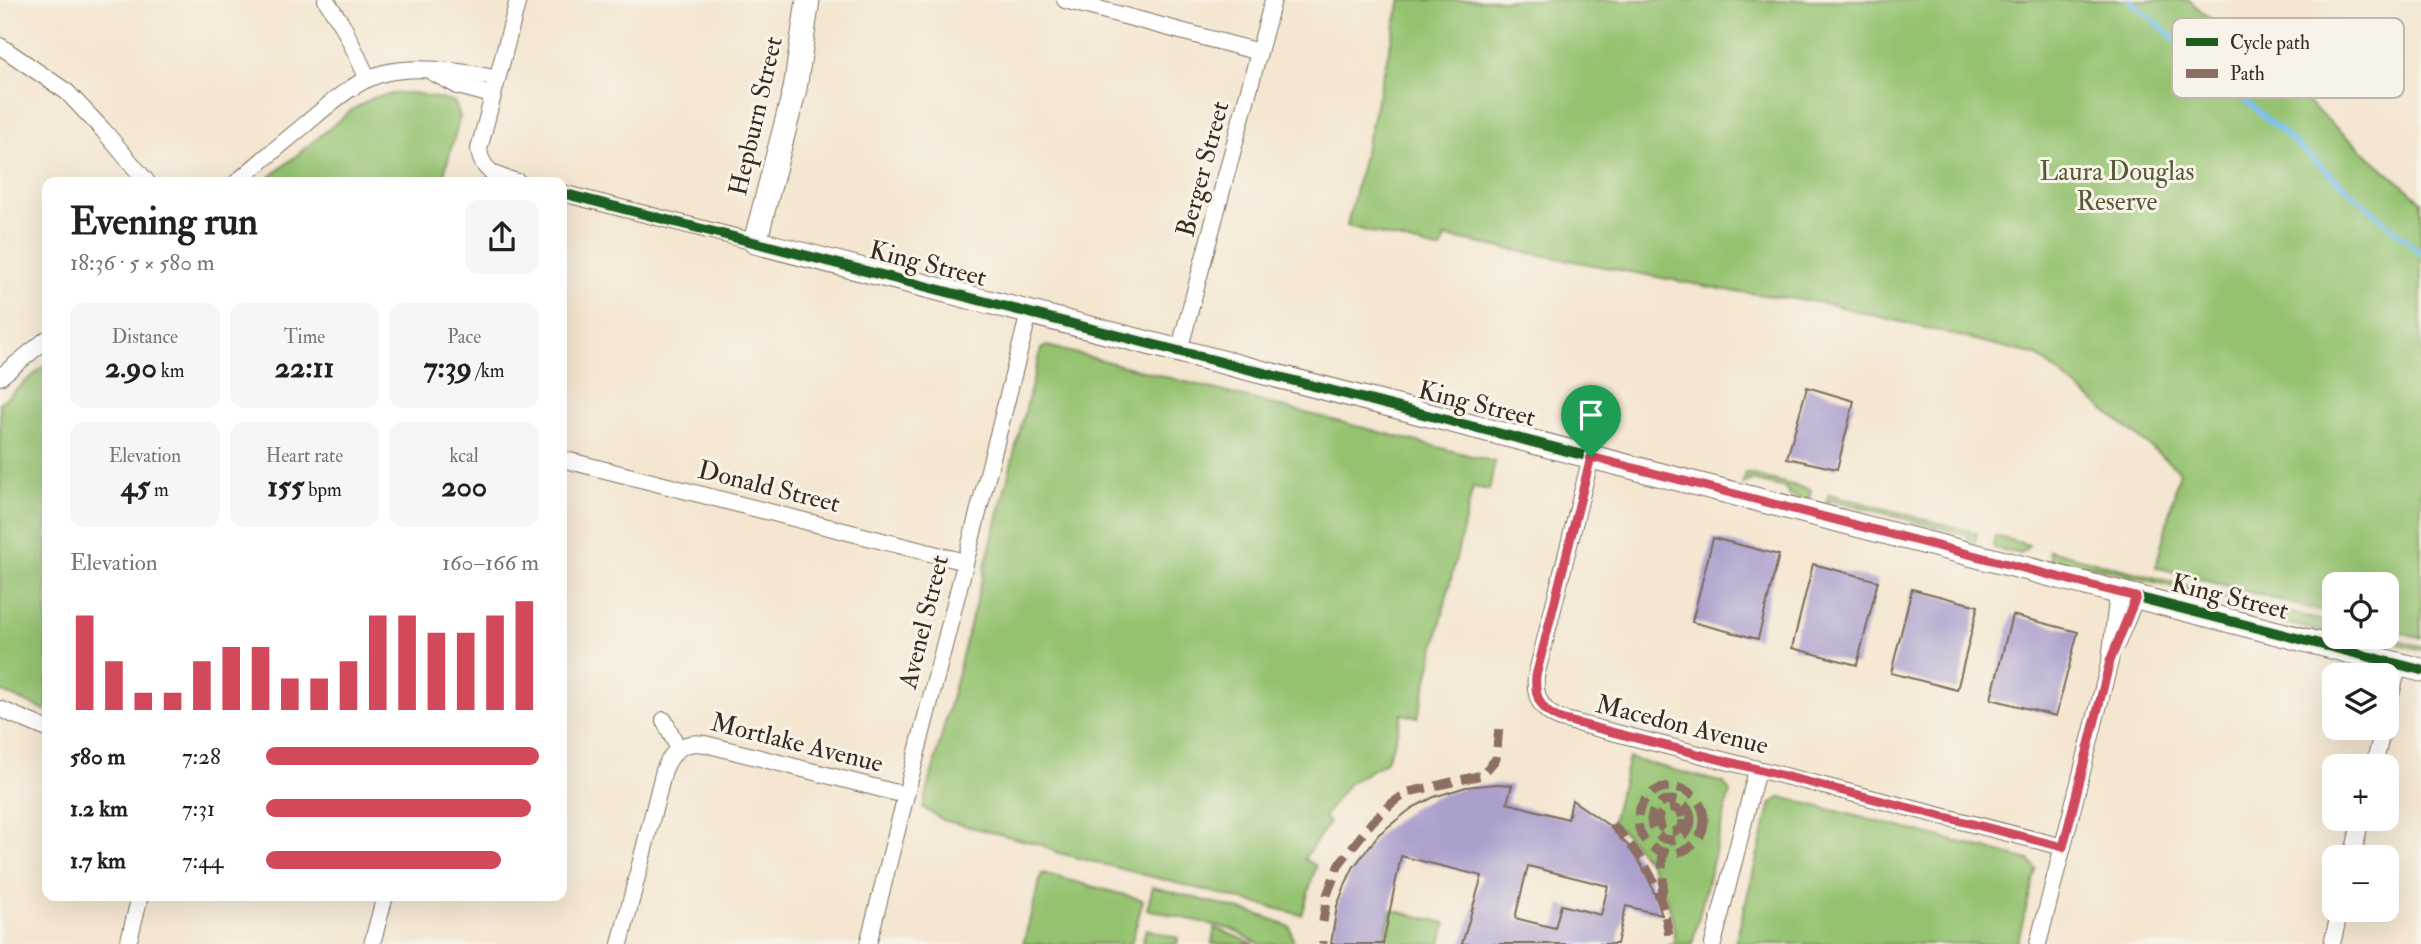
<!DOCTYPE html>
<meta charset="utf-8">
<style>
body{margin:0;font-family:"IM FELL Double Pica",serif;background:#f6f6f6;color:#202124;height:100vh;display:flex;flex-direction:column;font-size:26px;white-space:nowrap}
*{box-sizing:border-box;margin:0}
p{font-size:23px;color:#757577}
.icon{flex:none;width:38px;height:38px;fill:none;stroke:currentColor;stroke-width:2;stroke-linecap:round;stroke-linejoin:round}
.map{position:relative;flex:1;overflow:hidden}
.drawer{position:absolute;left:42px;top:177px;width:525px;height:724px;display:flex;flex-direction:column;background:#fff;border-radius:14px;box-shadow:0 7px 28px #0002}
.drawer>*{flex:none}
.controls{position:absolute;left:2322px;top:572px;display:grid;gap:14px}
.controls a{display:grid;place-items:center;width:77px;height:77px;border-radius:14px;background:#fff;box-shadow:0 7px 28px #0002;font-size:35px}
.pin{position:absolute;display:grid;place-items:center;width:60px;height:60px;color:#fff;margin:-72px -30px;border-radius:50% 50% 50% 0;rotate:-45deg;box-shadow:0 0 7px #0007}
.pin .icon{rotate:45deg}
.round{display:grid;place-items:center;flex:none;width:74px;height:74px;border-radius:14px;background:#f6f6f6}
.head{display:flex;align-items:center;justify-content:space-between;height:119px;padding:0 28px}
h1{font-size:38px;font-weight:700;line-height:52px}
.metrics{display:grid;grid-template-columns:repeat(3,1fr);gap:10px;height:119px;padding:7px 28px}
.metrics div{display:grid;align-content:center;border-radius:14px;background:#f6f6f6;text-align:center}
.metrics b{font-size:30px;font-weight:700}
.metrics small{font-size:19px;font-weight:400}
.metrics p{font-size:19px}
.chart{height:196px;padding:14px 28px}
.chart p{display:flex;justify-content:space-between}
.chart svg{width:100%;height:126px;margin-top:7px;stroke:#d1495b;stroke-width:6}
ul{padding:0 28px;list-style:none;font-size:23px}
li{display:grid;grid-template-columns:112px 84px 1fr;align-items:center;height:52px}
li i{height:18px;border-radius:9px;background:#d1495b}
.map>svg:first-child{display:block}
.green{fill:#94c270;stroke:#687647;stroke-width:2}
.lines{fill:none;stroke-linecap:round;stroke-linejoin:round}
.stream{stroke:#75beee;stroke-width:5}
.building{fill:#ab9fcc;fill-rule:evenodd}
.street-casing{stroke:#7c6c5c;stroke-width:18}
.secondary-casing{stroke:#7c6c5c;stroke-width:25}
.street{stroke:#fff;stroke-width:16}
.secondary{stroke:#fff;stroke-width:23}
.quiet{stroke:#8d6e63;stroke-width:9;stroke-dasharray:18 9;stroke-linecap:butt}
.cycleway-casing{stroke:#f7f3e8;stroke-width:15}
.cycleway{stroke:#1b5e20;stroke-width:10}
.route-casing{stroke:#fff;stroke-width:14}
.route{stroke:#d1495b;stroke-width:9}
.labels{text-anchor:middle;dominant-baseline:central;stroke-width:6;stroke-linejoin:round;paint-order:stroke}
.street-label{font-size:26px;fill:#3b2a1e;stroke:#f7f3e8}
.park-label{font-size:26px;fill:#565837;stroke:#f7f3e8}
.key{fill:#f7f3e8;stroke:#bfb7ab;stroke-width:2}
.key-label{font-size:19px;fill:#3b2a1e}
</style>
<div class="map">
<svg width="2421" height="944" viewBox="0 0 2421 944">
<rect width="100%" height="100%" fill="#f7f3e8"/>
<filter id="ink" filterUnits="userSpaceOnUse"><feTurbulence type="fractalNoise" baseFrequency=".0143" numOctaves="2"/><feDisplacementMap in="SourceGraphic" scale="14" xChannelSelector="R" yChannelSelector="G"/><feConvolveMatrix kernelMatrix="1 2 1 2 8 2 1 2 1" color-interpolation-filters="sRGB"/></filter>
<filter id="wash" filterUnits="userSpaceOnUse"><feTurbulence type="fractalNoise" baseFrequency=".00686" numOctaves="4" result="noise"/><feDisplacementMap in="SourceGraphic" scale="28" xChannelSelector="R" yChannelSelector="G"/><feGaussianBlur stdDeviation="1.57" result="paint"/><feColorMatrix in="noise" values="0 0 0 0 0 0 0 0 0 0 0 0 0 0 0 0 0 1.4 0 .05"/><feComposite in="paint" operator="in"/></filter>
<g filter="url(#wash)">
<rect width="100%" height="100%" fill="#f4e6d0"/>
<g class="green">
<polygon points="1401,0 2189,0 2421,201 2421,638 2387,628 2387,584 2334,584 2334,615 2156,567 2180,471 2036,355 1824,303 1726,290 1445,237 1441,250 1347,226"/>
<polygon points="399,93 414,93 454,102 460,116 442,182 264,182 353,109 375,97"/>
<polygon points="1047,346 1495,462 1489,490 1473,487 1418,717 1402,714 1394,744 1385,762 1348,784 1324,817 1329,823 1304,859 1316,866 1302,915 1055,852 1042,845 943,820 923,808 1041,349"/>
<polygon points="47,364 47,711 0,691 0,403"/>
<polygon points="1746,473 1811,490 1809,499 1806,500 1790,496 1786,488 1752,480 1743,484"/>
<polygon points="1829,494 1977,533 1975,541 1971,543 1966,535 1833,500 1826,503"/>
<polygon points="1995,536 2029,545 2021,554 1994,548 1993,545"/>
<polygon points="2049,550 2334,624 2334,635 2243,612 2236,603 2088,565 2079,570 2052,563"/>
<polygon points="2341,637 2387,637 2421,646 2421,650 2387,641 2378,647"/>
<path d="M 1629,758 L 1724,783 L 1730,792 L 1692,944 L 1674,944 C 1675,895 1648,853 1612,822 Z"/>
<polygon points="1781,797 2029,860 2036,870 2017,944 1735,944 1771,803"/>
<polygon points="1042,873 1143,900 1131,944 1023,944"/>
<polygon points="1153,887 1260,915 1290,927 1294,944 1260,944 1234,930 1147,909"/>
<polygon points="1391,910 1446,923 1441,944 1383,944"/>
<polygon points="1215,928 1254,944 1212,944"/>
<polygon points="1146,929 1178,938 1177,944 1142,944"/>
</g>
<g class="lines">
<polyline class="stream" points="2130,0 2421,253"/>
</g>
<g id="blocks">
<g class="building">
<polygon points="1807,387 1854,401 1837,469 1787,458"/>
<polygon points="1713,538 1779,555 1758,639 1692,622"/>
<polygon points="1813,564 1878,581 1857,665 1792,648"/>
<polygon points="1912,589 1978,606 1957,690 1891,673"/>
<polygon points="2012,615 2078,632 2056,716 1991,699"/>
<path d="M 1496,784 L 1512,785 L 1507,803 L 1568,819 L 1572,800 L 1611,827 L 1631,849 L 1648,876 L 1662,915 L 1626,906 L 1617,944 L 1462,944 L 1482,876 L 1401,856 L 1383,944 L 1331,944 L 1337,906 L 1346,883 L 1353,868 L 1379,834 L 1412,808 L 1434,797 L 1466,787 ZM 1528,866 L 1608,886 L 1601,915 L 1561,905 L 1555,928 L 1515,918 Z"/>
</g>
</g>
</g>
<g filter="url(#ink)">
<use href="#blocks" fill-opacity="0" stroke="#7c6c5c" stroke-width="2"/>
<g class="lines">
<defs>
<g id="street">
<polyline points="326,0 343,26 368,79"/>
<path d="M 518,0 L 479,149 C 481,172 498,177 518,182"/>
<polyline points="1065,0 1259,52"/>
<polyline points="0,46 67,92 103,130 147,182"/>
<polyline points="432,72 458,86 492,95"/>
<path d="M 237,182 C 260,162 284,142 307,123 C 331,103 354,81 384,73 C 416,65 465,71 497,79"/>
<polyline points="562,193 755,242"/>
<polyline points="1179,351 1273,0"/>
<polyline points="0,377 47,339"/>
<path d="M 1591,457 L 1536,676 C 1534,696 1541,712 1561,719 L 2063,847"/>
<polyline points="562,459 965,562"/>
<polyline points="2117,643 2136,597"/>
<polyline points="0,709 47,729"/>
<polyline points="2387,710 2399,664"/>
<polyline points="664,720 678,748"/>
<polyline points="2374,766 2383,728"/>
<polyline points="2352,858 2361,819"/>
<polyline points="128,944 140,896"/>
<polyline points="372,944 385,896"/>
<path d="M 620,944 L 664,770 C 672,751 683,740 705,744 L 905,795"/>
<polyline points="868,944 1029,313"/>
<polyline points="1713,944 1757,770"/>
<polyline points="2038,944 2110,661 2118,592"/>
<polyline points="2332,944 2340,910"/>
</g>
<polyline id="secondary" points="808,0 795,89 755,242 2421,670"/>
</defs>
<use href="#street" class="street-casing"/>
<use href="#secondary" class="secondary-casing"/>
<use href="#street" class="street"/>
<use href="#secondary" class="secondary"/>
<g class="quiet">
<circle cx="1671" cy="820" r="33"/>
<circle cx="1671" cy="820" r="20"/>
<circle cx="1671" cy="820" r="12"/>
<path d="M 1612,825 C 1647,858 1665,896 1670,944"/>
<path d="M 1661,895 C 1667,879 1659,865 1664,847"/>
<polyline points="1323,922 1327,895 1339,864 1372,822 1392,803 1409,792 1482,775 1496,759 1499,727"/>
<polyline points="1323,944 1323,941"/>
</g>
<defs>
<g id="cycleway">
<polyline points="562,193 2421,670"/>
<path d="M 1591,457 L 1536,676 C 1534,696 1541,712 1561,719 L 2063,847"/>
</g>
</defs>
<use href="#cycleway" class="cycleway-casing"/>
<use href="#cycleway" class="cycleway"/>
</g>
</g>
<g class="lines" filter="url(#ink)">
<defs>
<path id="route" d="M 1591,457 L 2136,597 L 2110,661 L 2063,847 L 1561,719 C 1541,712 1534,696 1536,676 Z"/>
</defs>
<use href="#route" class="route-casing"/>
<use href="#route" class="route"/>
</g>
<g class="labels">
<g class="street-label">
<text transform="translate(756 116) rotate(-77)">Hepburn Street</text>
<text transform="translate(1203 169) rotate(-75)">Berger Street</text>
<text transform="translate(928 264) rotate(14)">King Street</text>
<text transform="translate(1477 404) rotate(14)">King Street</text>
<text transform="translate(769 487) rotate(14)">Donald Street</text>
<text transform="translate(2230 597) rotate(14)">King Street</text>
<text transform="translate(924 622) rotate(-76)">Avenel Street</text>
<text transform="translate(1682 725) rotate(14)">Macedon Avenue</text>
<text transform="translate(797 743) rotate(14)">Mortlake Avenue</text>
</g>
<g class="park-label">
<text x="2117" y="172">Laura Douglas<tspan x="2117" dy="30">Reserve</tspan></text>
</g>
</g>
<rect x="2172" y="18" width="232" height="80" rx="10" class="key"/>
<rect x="2186" y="38" width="32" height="8" fill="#1b5e20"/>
<rect x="2186" y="69" width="32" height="9" fill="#8d6e63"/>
<g class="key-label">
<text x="2230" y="49">Cycle path</text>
<text x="2230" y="80">Path</text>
</g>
</svg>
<div class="controls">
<a><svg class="icon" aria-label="locate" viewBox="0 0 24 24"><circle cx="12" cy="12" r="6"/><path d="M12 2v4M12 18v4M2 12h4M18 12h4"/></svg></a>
<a><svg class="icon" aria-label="layers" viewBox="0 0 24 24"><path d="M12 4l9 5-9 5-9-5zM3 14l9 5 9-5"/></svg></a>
<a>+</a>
<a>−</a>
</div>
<div class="pin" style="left:1591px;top:457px;background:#1e9e55"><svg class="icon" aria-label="arrive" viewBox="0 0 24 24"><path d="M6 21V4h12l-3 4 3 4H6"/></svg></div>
<section class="drawer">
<div class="head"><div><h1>Evening run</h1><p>18:36 · 5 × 580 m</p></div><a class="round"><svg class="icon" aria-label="share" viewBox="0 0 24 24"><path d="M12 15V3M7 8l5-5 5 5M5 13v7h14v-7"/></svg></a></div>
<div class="metrics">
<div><p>Distance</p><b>2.90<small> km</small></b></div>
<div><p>Time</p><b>22:11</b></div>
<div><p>Pace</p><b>7:39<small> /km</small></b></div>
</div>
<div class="metrics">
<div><p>Elevation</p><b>45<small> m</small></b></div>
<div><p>Heart rate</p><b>155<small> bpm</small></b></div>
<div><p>kcal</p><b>200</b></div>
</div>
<div class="chart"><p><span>Elevation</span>160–166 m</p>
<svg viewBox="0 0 160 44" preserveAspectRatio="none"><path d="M5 44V11M15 44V27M25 44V38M35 44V38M45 44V27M55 44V22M65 44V22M75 44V33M85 44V33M95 44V27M105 44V11M115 44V11M125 44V17M135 44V17M145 44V11M155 44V6"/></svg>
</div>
<ul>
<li><b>580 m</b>7:28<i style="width:100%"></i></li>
<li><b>1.2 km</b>7:31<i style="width:97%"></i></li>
<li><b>1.7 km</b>7:44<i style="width:86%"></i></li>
</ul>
</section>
</div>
